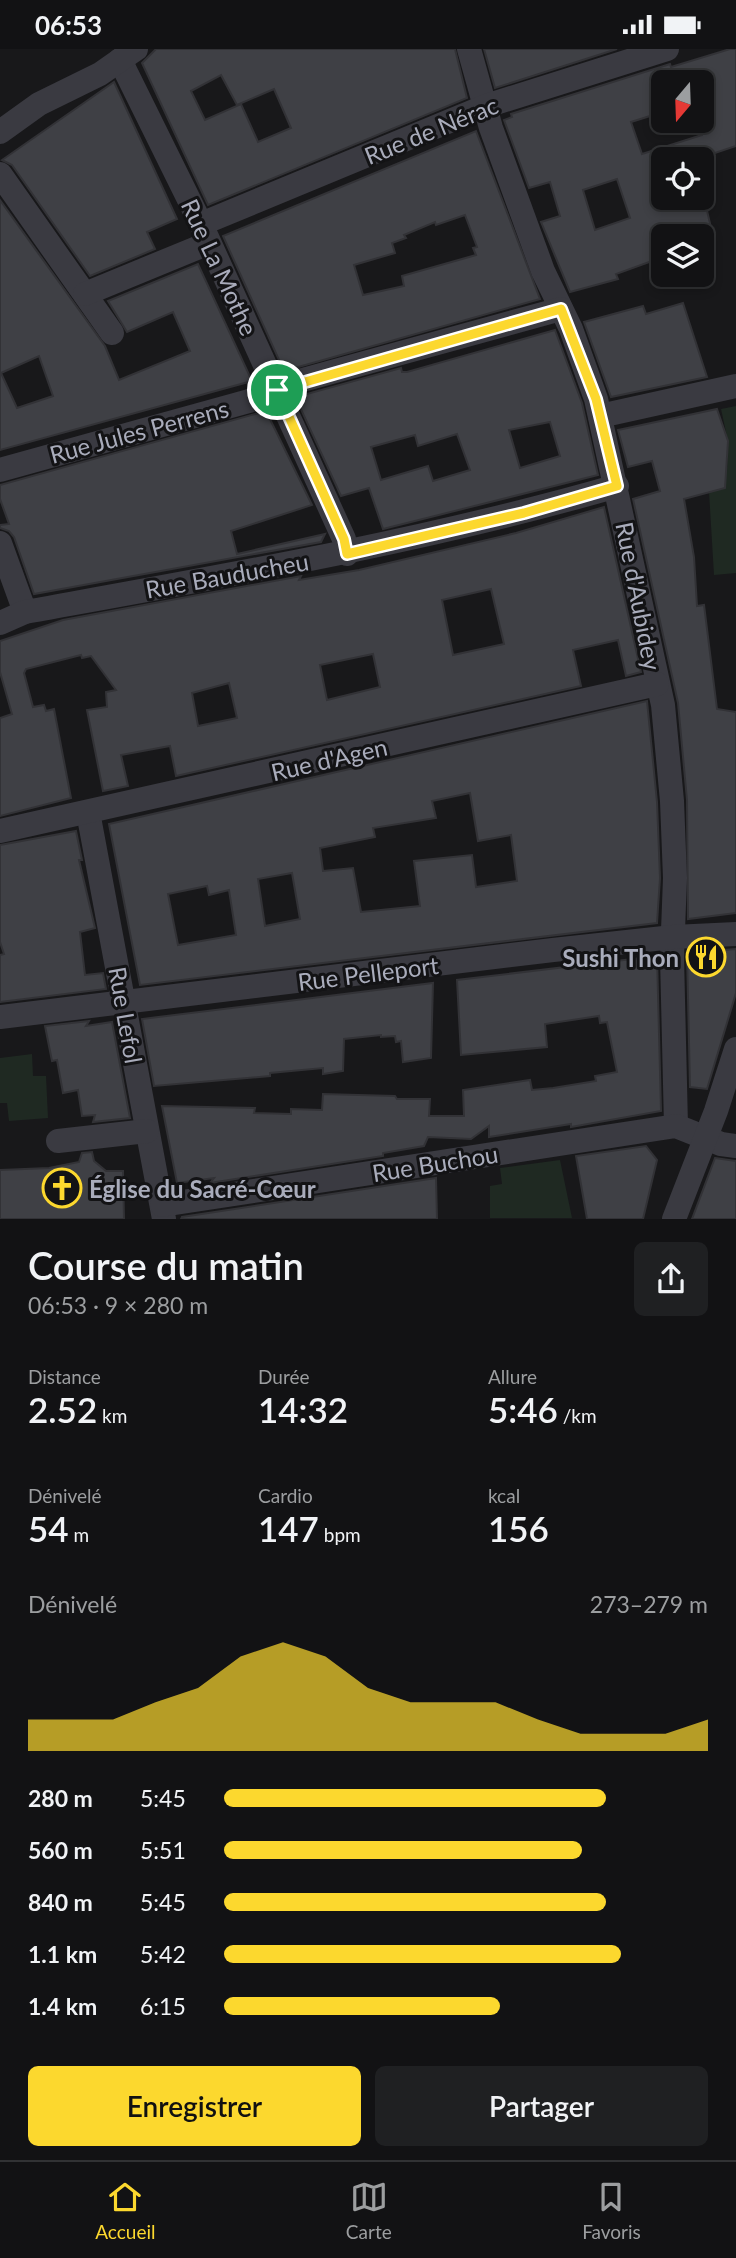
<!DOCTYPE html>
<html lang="fr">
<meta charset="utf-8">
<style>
body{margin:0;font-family:Lato,sans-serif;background:#1f2022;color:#f1f3f6;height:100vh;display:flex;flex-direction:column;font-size:26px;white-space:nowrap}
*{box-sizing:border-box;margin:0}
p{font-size:23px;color:#9c9ea0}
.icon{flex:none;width:38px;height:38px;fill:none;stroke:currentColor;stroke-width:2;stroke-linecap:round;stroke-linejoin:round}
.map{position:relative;height:1170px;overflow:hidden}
.details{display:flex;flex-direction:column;background:#121214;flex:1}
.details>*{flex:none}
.needle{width:46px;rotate:199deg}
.tools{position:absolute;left:651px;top:21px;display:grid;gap:14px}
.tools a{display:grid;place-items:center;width:63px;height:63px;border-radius:10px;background:#121214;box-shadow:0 4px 10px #0003,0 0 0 2px #313234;font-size:35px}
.pin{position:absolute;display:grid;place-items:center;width:60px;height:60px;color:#fff;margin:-30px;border:4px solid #fff;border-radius:50%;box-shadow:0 2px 7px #0007}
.round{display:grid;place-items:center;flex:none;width:74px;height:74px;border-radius:10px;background:#1f2022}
.headline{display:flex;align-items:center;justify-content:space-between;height:119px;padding:0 28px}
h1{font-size:38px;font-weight:600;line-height:52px}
.metrics{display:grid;grid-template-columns:repeat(3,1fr);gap:10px;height:119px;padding:7px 28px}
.metrics div{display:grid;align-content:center}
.metrics b{font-size:35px;font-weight:600}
.metrics small{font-size:19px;font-weight:400}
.metrics p{font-size:19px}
.chart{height:196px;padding:14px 28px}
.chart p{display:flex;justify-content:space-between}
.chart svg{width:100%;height:126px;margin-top:7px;fill:#fcd82e;opacity:.7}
.action{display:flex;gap:14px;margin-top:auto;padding:14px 28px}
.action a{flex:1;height:80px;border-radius:10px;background:#fcd82e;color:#111;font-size:28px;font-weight:600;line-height:80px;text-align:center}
.action a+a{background:#1f2022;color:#f1f3f6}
ul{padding:0 28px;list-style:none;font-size:23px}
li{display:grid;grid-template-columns:112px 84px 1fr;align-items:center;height:52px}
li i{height:18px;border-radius:9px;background:#fcd82e}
.status{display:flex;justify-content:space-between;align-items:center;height:49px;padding:0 35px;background:#121214;direction:ltr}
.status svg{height:19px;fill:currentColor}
.tabs{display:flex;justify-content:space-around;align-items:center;height:98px;border-top:2px solid #313234;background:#121214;font-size:19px;color:#9c9ea0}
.tabs a{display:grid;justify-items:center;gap:4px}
.tabs .active{color:#fcd82e}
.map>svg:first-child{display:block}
.green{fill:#1f2922}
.building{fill:#3f4045;stroke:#323236;stroke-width:2;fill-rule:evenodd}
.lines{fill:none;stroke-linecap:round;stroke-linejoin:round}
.minor{stroke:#3a3a41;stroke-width:24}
.route-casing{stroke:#fff;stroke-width:14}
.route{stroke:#fcd82e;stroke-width:9}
.labels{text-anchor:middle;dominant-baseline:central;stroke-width:6;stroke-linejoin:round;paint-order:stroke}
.street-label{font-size:24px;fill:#a9acbb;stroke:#131315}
.poi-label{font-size:24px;font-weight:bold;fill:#a9acbb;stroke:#131315;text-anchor:end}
</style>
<div class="status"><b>06:53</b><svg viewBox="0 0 49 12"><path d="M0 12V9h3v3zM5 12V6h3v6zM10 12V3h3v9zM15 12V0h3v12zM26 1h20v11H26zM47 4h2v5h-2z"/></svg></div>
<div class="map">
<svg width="736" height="1170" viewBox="0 0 736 1170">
<rect width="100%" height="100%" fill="#18181a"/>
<g class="green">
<polygon points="736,357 736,524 714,526 708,426 727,422 728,392 721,360"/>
<polygon points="32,1005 33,1027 46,1027 48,1069 9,1072 7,1054 0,1054 0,1009"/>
<polygon points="560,1111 572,1169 490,1169 490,1137 502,1135 500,1119"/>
</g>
<g class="building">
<path d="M 156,0 L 455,0 L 467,49 L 208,156 L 142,14 ZM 221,26 L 237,56 L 274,40 L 291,79 L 258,93 L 241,55 L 205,71 L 191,42 Z"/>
<polygon points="484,0 617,0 495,39"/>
<path d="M 730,0 L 736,0 L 736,97 L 697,110 L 663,110 L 663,149 L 704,149 L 713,187 L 663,187 L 663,208 L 616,225 L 618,230 L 570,243 L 541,173 L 560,167 L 550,133 L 529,139 L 504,71 L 512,68 L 511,65 L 670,15 L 671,18 ZM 663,33 L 702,33 L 702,86 L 642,105 L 631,73 L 663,63 ZM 617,130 L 630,169 L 595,181 L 583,141 Z"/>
<polygon points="114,33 177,170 147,183 155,200 90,227 12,116 2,111"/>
<path d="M 476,82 L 540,250 L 284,322 L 223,187 ZM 465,166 L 477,198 L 473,199 L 476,206 L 402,227 L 404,237 L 363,246 L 354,216 L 395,204 L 392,194 L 406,189 L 404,186 L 435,173 L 436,176 Z"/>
<path d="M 0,151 L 105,297 L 119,331 L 190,302 L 173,263 L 127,283 L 108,252 L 198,215 L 252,332 L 0,401 ZM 39,307 L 53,347 L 17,359 L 1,324 Z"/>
<polygon points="683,254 707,328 611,348 584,273 643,257 646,265"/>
<path d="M 555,281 L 582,354 L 598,426 L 383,480 L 369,439 L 341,447 L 299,356 L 303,346 L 401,319 L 402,323 L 407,323 ZM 550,373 L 560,407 L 520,419 L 509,381 ZM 457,385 L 470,421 L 433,432 L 428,417 L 381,431 L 371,398 L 415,386 L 418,397 Z"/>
<polygon points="717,360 728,392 725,439 684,450 694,508 697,557 704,556 717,660 736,663 736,864 688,870 687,751 678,654 633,450 660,442 652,412 628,418 618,381"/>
<polygon points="266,362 312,456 231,482 237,505 325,485 321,493 34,545 14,488 9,482 0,479 0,476 9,475 0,450 0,436"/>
<path d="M 604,458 L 641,623 L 626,627 L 618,591 L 573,601 L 581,637 L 176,727 L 170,697 L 121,706 L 128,737 L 103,742 L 87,661 L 107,658 L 106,643 L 116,641 L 91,607 L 82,609 L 81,606 L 26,620 L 24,624 L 33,658 L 44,656 L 46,662 L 54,660 L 71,749 L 0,767 L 0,669 L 12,665 L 0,623 L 0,592 L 63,571 L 301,527 L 299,531 L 359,521 L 516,484 ZM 491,540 L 504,595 L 453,606 L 442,551 ZM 373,605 L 380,638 L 327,651 L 320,616 ZM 229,634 L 237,669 L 198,677 L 192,644 Z"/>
<path d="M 647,652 L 657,753 L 660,829 L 657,874 L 140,936 L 109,775 ZM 470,744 L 478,792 L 511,786 L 517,832 L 476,838 L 472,806 L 414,812 L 420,857 L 361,863 L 353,819 L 323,822 L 320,799 L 375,788 L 373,779 L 436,769 L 432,752 ZM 292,824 L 300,870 L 265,877 L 258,830 ZM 207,837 L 209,846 L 229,841 L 236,886 L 178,896 L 168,845 Z"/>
<polygon points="76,782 82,811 79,811 95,879 80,883 85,926 103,924 106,940 0,953 0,906 4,905 0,893 0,796"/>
<polygon points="736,900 736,944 707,1040 690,1038 687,904"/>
<polygon points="657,907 661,1062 571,1078 571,1075 489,1088 489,1077 471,1090 428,1088 424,1097 383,1104 383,1107 210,1134 214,1129 177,1134 162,1057 255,1059 254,1064 291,1065 291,1060 322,1061 323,1045 395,1047 397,1050 430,1050 429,1067 464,1067 463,1041 530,1031 532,1041 553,1039 596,1032 595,1027 617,1023 607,973 600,974 599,967 545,975 547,998 461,1006 457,931"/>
<polygon points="433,934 431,1009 403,1013 401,992 396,993 395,987 381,988 381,986 344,990 343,1022 323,1025 323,1019 270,1024 270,1027 154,1037 142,970"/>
<polygon points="89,972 86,977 112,973 130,1069 93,1073 95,1066 82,1067 78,1041 63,1044 57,1011 52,1012 45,977"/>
<polygon points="646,1097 657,1111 643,1170 587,1170 576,1107"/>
<polygon points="92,1103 94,1112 106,1122 123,1122 124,1170 0,1170 0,1121 49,1119 79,1113 82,1104"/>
<polygon points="715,1109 736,1112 736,1170 692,1170"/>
<polygon points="436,1129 437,1170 181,1170 182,1168"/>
</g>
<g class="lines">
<g class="minor">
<polyline points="469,0 491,79 543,222 571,280 596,350 663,656 672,752 675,829 672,908 676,1077"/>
<polyline points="120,11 201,175 344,490 347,505"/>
<polyline points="0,83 39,55 100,25 136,0"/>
<polyline points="0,125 112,284"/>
<polyline points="201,175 486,57 667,0"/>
<polyline points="85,245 209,194"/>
<polyline points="600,367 736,337"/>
<polyline points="0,421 249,352 299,332 561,260"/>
<polyline points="0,494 25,563"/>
<path d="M 0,574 L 25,563 C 224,527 422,493 617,437"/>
<polyline points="88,763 164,1170"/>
<polyline points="0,782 657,635"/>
<polyline points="0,968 553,901 673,888 736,885"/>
<polyline points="58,1092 147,1082"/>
<polyline points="162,1156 676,1077 721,1095 736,1097"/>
<polyline points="674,1170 716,1062 736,1000"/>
</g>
</g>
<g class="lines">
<defs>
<polygon id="route" points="561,260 596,350 617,437 524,464 347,505 344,490 277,341"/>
</defs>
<use href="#route" class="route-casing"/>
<use href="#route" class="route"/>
</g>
<defs>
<symbol id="restaurant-ring" viewBox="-11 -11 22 22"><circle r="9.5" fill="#131315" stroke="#fcd82e" stroke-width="1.5"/><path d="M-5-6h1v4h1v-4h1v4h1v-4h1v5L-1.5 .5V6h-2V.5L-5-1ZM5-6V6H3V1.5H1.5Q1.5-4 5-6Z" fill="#fcd82e"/></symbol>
<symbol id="church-ring" viewBox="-11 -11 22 22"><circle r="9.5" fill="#131315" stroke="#fcd82e" stroke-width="1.5"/><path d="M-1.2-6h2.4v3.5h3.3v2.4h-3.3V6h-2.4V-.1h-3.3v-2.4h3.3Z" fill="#fcd82e"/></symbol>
</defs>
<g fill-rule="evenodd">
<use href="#restaurant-ring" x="684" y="886" width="44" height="44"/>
<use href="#church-ring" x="40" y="1117" width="44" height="44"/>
</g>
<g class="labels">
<g class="street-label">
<text transform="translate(431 81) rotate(-22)">Rue de Nérac</text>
<text transform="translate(220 218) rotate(65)">Rue La Mothe</text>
<text transform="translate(139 382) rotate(-15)">Rue Jules Perrens</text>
<text transform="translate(227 526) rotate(-10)">Rue Bauducheu</text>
<text transform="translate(639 547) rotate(79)">Rue d'Aubidey</text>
<text transform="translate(329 710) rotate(-13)">Rue d'Agen</text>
<text transform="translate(368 924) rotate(-7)">Rue Pelleport</text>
<text transform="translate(126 966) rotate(80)">Rue Lefol</text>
<text transform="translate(435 1114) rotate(-9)">Rue Buchou</text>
</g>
<g class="poi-label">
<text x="679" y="908">Sushi Thon</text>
<text x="89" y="1139" text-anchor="start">Église du Sacré-Cœur</text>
</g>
</g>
</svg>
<div class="tools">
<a><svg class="needle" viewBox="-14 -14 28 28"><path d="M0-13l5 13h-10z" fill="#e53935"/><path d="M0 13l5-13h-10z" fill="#9c9ea0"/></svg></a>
<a><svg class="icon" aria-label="locate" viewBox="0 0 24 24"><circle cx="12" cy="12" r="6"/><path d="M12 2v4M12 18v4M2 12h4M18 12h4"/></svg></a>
<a><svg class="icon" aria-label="layers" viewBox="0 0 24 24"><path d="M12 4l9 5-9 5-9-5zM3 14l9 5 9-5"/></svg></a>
</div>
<div class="pin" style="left:277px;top:341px;background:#1e9e55"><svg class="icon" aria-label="arrive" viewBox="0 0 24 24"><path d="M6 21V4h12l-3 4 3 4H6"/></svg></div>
</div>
<section class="details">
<div class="headline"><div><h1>Course du matin</h1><p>06:53 · 9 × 280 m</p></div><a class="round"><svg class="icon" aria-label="share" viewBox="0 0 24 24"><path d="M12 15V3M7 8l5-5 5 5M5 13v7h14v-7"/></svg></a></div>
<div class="metrics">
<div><p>Distance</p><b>2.52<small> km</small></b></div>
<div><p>Durée</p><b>14:32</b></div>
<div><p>Allure</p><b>5:46<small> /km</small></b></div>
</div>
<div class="metrics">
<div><p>Dénivelé</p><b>54<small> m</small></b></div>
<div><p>Cardio</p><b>147<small> bpm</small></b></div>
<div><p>kcal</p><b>156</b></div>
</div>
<div class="chart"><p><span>Dénivelé</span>273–279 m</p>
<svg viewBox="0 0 160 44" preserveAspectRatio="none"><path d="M0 44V33L10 33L20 33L30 27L40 22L50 11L60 6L70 11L80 22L90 27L100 27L110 27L120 33L130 38L140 38L150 38L160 33V44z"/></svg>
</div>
<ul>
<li><b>280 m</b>5:45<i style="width:79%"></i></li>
<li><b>560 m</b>5:51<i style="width:74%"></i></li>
<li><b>840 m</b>5:45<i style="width:79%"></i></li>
<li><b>1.1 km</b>5:42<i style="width:82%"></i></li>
<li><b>1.4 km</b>6:15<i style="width:57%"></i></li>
</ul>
<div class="action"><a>Enregistrer</a><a>Partager</a></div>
</section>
<nav class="tabs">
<a class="active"><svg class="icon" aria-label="home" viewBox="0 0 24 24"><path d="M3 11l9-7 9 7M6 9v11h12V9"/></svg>Accueil</a>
<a><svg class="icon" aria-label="map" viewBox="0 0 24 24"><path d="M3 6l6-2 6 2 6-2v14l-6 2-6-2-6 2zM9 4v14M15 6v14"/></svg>Carte</a>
<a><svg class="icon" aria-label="saved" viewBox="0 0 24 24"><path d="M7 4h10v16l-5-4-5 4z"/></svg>Favoris</a>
</nav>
